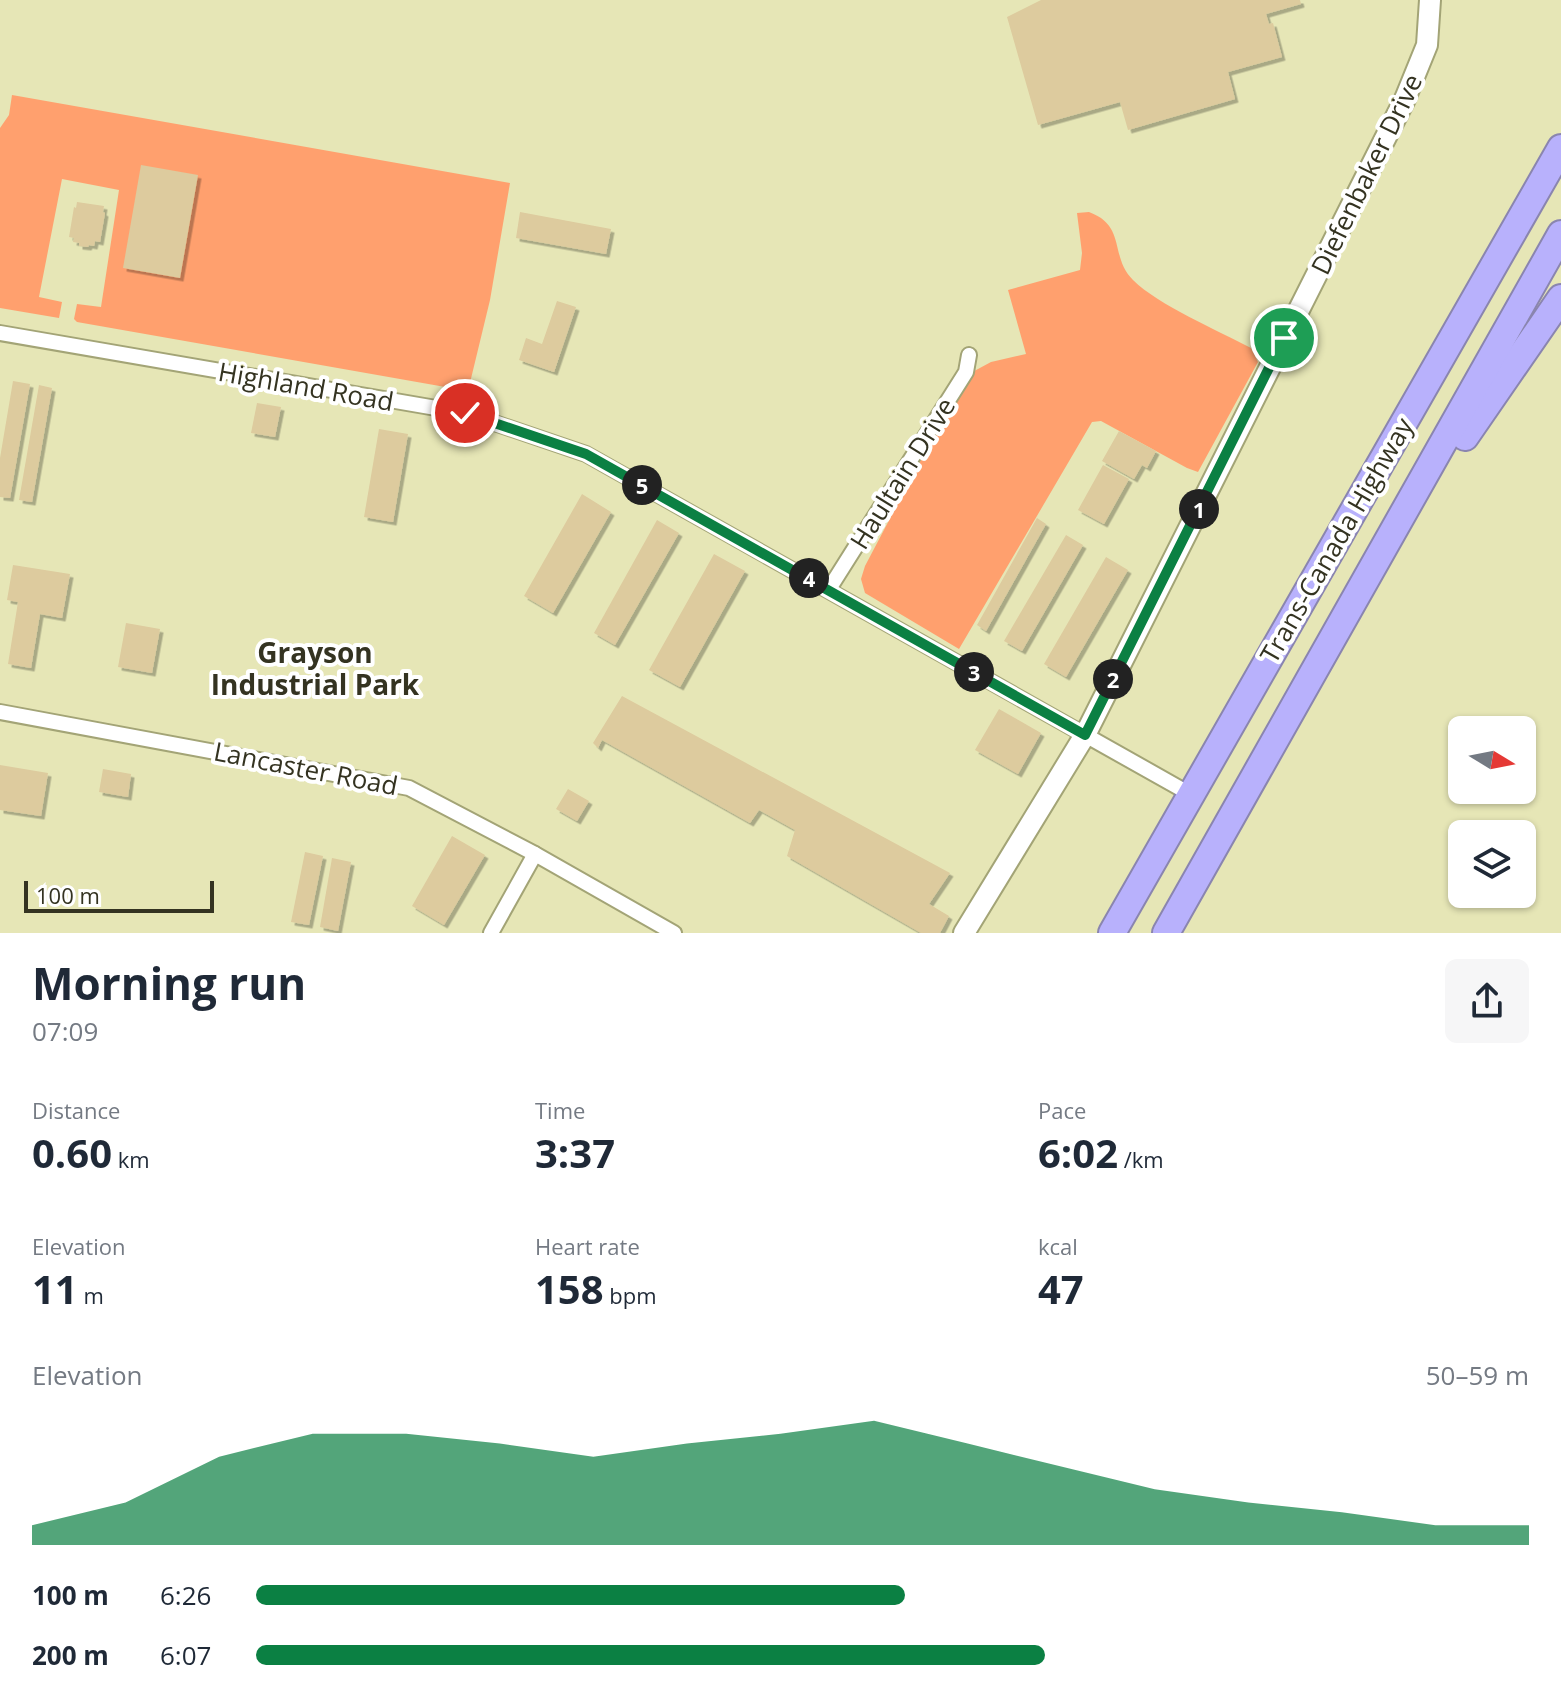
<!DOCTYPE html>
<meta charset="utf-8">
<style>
body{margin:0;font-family:"Open Sans",sans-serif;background:#f6f6f7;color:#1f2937;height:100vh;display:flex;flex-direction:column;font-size:30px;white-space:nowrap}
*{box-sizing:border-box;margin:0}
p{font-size:26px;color:#747a83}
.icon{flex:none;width:44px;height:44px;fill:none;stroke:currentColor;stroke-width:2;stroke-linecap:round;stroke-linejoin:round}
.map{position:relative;height:933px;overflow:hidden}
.drawer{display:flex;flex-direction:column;background:#fff;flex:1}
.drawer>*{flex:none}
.needle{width:52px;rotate:100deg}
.controls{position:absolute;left:1448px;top:716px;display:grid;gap:16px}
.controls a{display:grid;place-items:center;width:88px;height:88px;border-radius:12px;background:#fff;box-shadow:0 2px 6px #0004;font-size:40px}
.scale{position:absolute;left:24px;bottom:20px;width:190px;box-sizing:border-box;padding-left:8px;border:4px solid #343321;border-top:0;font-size:22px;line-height:28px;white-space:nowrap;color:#343321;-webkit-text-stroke:6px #fff;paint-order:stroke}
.pin{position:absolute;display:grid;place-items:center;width:68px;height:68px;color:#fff;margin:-34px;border:4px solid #fff;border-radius:50%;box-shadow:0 2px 8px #0007}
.km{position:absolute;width:40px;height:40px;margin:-20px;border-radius:50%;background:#222;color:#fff;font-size:22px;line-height:40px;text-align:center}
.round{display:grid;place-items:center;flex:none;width:84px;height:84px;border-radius:12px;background:#f6f6f7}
.head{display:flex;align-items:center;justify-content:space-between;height:136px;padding:0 32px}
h1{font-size:44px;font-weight:700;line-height:60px}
.stats{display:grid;grid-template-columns:repeat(3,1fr);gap:12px;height:136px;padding:8px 32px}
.stats div{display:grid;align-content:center}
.stats b{font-size:40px;font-weight:700}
.stats small{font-size:22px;font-weight:400}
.stats p{font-size:22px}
.chart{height:224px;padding:16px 32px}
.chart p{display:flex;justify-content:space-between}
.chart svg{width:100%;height:144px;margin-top:8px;fill:#0b8043;opacity:.7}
ul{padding:0 32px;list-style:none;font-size:26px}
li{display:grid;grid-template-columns:128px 96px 1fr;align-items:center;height:60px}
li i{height:20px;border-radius:10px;background:#0b8043}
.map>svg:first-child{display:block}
.green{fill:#ffa06e}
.building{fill:#ddcb9e;filter:url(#shadow)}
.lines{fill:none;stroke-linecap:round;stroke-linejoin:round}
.street-casing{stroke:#a3a476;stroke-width:18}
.secondary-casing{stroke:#a3a476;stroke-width:24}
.highway-casing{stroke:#8a85af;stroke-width:30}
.street{stroke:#fff;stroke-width:14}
.secondary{stroke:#fff;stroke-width:20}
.highway{stroke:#b8b1fc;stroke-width:26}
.route-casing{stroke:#fff;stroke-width:16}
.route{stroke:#0b8043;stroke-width:10}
.labels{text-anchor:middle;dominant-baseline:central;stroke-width:8;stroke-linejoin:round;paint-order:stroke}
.street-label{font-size:26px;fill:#343321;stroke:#fff}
.neighbourhood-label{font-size:28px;font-weight:bold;fill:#343321;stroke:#fff}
</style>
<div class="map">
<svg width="1561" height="933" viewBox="0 0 1561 933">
<defs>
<filter id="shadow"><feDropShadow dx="3.5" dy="3.5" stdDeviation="0" flood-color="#0004"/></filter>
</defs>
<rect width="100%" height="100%" fill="#e6e6b6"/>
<g class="green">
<polygon points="12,95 510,183 490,300 468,391 77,322 74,319 77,304 101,307 119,190 62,179 39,297 62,302 59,318 0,308 0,128 9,115"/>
<path d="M 1089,212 C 1127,226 1109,256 1133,280 C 1158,305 1219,331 1251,348 L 1258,362 L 1198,472 L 1187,468 L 1101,421 L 1092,422 L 959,649 L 865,593 L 861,579 L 865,566 L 965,376 L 991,362 L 1026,354 L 1008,290 L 1080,270 L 1082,253 L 1077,213 Z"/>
</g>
<g class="building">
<polygon points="1041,0 1300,0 1301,4 1266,14 1269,24 1273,23 1282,57 1228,72 1235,99 1128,130 1120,102 1038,125 1007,17"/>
<polygon points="141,165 198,175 180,278 123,268"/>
<polygon points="77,202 104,206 103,212 105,213 100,242 95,241 94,246 89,245 88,247 79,246 79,243 73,242 74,238 69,237 74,207 76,208"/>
<polygon points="520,212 611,229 606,254 516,238"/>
<polygon points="557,301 576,307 554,372 519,360 526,338 542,344"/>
<polygon points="13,381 30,384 10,498 0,497 0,458"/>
<polygon points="39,385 52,388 32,502 19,500"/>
<polygon points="257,403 281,407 275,437 251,433"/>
<polygon points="379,429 408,434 393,522 364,517"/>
<polygon points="1119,431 1156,451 1147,468 1142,465 1134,479 1102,461"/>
<polygon points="1103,465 1129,479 1104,524 1078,510"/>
<polygon points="582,494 611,512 553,613 524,596"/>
<polygon points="1037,518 1046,524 986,631 977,625"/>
<polygon points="657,520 679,533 615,645 594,633"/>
<polygon points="1066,535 1083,545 1022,651 1004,641"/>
<polygon points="714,554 745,571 680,687 649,670"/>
<polygon points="1106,557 1128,570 1066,677 1044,664"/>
<polygon points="13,565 70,574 62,618 40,614 31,668 8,664 18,602 7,600"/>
<polygon points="126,623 160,629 152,673 118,667"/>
<polygon points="622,696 950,873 929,904 949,916 940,933 921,933 787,856 795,830 759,810 750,823 602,740 598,748 593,743"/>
<polygon points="999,709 1041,733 1018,774 975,750"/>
<polygon points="0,765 48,773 41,816 0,810"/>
<polygon points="103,769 131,774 128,797 99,792"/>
<polygon points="568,789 589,801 577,821 556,809"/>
<polygon points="452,836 485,855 444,925 412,906"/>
<polygon points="305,852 323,856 309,925 291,922"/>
<polygon points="332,858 351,862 338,931 320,927"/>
</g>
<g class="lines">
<defs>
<g id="street">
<polyline points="0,333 465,413 586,454 1190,794"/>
<polyline points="829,589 966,372 969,355"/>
<polyline points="0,712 409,788 535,854 674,933"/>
<polyline points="491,933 535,854"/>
</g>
<polyline id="secondary" points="964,933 1085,735 1405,99 1427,45 1430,0"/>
<g id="highway">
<polyline points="1465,437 1561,298"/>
<polyline points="1112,933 1561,148"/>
<polyline points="1166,933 1561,234"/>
</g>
</defs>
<use href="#street" class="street-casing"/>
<use href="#secondary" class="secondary-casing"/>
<use href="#highway" class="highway-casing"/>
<use href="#street" class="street"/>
<use href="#secondary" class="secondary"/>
<use href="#highway" class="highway"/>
</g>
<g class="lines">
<defs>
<polyline id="route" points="465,413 586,454 1085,735 1284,338"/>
</defs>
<use href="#route" class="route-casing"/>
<use href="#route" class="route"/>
</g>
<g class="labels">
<g class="street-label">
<text transform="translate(1366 174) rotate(-64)">Diefenbaker Drive</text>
<text transform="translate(306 386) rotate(10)">Highland Road</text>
<text transform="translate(902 473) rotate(-58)">Haultain Drive</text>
<text transform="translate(1336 540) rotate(-60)">Trans-Canada Highway</text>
<text transform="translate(306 768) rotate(11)">Lancaster Road</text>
</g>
<g class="neighbourhood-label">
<text x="315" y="652">Grayson<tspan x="315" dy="32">Industrial Park</tspan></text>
</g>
</g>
</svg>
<div class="controls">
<a><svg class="needle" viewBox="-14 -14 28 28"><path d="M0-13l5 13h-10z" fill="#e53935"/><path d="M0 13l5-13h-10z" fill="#747a83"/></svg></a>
<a><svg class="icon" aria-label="layers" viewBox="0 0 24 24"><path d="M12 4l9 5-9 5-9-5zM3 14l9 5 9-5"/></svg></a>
</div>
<div class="scale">100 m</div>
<div class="pin" style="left:1284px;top:338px;background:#1e9e55"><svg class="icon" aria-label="arrive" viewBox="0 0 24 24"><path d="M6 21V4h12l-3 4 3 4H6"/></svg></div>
<div class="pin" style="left:465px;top:413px;background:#d93025"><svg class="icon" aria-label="check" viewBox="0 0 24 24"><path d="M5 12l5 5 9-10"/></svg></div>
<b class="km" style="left:1199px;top:509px">1</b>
<b class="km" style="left:1113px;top:679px">2</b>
<b class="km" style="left:974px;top:672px">3</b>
<b class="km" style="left:809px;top:578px">4</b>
<b class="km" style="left:642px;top:485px">5</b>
</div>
<section class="drawer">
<div class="head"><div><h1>Morning run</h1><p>07:09</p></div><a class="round"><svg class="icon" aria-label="share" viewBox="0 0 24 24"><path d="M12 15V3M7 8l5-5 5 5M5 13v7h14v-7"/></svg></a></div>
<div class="stats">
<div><p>Distance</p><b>0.60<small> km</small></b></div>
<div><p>Time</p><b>3:37</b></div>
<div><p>Pace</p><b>6:02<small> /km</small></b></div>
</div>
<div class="stats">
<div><p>Elevation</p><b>11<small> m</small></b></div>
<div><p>Heart rate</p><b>158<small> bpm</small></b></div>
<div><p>kcal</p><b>47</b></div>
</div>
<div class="chart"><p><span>Elevation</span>50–59 m</p>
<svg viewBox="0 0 160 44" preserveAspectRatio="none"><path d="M0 44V38L10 31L20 17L30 10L40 10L50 13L60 17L70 13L80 10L90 6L100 13L110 20L120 27L130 31L140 34L150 38L160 38V44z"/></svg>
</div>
<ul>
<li><b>100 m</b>6:26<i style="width:51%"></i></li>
<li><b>200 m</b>6:07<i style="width:62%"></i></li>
</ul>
</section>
